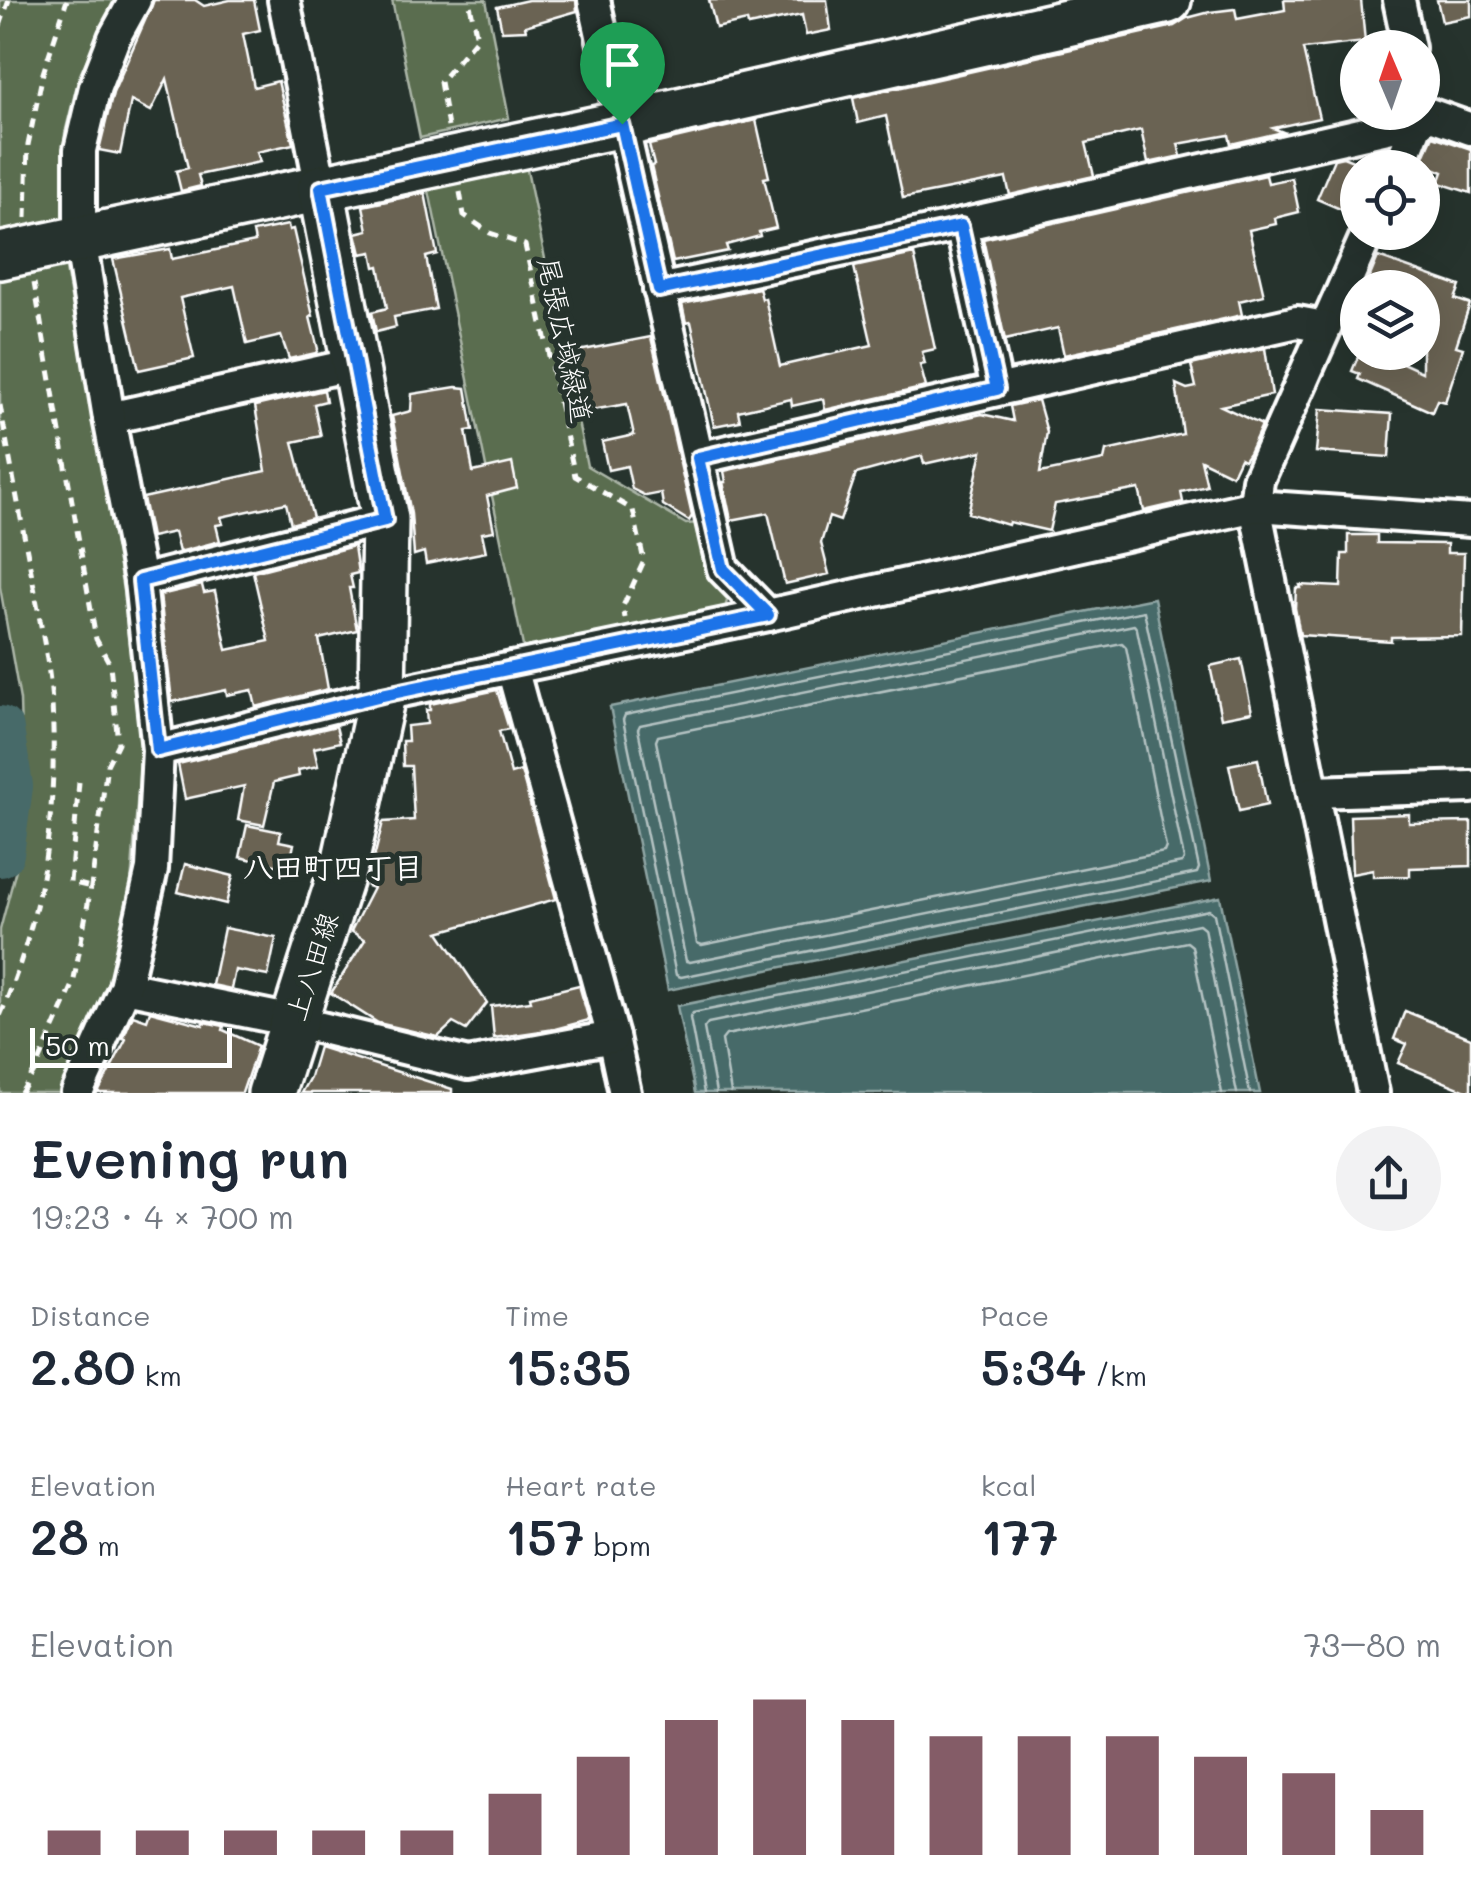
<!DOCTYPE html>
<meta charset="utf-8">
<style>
body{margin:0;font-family:Mali,"Klee One",sans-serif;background:#f2f2f3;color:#1f2937;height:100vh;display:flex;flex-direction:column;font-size:38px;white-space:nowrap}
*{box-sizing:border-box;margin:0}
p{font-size:32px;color:#747a83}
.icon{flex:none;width:55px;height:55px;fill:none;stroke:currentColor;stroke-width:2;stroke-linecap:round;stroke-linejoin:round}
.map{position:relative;height:1093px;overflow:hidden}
.details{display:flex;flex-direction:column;background:#fff;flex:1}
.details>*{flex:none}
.needle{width:65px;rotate:358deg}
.buttons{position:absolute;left:1340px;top:30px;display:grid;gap:20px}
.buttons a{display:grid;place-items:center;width:100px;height:100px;border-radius:50%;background:#fff;box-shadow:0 10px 40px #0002;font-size:50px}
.scale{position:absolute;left:30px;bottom:25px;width:202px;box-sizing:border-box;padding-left:10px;border:5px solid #fff;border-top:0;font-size:28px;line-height:35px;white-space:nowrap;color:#fff;-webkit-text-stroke:8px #26332d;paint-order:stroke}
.pin{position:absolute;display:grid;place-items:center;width:85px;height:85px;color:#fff;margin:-102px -42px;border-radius:50% 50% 50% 0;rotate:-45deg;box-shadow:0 0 10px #0007}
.pin .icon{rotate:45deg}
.round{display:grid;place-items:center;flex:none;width:105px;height:105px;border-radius:52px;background:#f2f2f3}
.headline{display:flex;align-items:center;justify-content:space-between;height:170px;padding:0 30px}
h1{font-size:55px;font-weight:600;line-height:75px}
.figures{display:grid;grid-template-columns:repeat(3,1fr);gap:15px;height:170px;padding:10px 30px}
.figures div{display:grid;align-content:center}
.figures b{font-size:50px;font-weight:600}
.figures small{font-size:28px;font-weight:400}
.figures p{font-size:28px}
.chart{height:280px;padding:20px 30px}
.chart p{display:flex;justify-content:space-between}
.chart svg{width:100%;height:180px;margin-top:10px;stroke:#845c67;stroke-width:6}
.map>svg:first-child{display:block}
.green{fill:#5a6d50;stroke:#acb6a8;stroke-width:2.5}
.water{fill:#466a69;stroke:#90a6a5;stroke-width:2.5}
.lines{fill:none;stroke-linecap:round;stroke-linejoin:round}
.shore{stroke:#b5c3c3;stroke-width:2.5}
.river{stroke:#466a69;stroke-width:48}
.building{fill:#6b6353;stroke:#fff;stroke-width:2.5}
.street-casing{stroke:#fff;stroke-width:38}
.secondary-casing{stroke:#fff;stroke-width:52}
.path{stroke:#fff;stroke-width:5;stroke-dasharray:10 8;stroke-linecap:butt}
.street{stroke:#26332d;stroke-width:30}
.secondary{stroke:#26332d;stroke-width:45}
.route-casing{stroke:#fff;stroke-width:20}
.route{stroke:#1a73e8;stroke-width:12}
.labels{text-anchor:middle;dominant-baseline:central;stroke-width:10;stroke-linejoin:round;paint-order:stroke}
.street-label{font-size:28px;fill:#fff;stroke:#26332d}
.neighbourhood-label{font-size:30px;font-weight:bold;fill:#fff;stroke:#26332d}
</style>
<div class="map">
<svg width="1471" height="1093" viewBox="0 0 1471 1093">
<rect width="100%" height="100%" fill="#26332d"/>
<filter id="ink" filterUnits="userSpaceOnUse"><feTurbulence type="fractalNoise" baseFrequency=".01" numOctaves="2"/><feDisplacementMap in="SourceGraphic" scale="20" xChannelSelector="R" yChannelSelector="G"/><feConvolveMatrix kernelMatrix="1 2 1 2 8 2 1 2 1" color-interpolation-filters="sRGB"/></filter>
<g filter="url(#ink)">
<g class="green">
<polygon points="0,0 114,0 79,77 65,133 63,252 123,590 141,751 131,884 114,965 79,1066 66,1093 0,1093 0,930 24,839 20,700 0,587"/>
<polygon points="392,0 486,0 509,118 420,138"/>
<polygon points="526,165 587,466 686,524 698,523 708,573 730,588 725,609 524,651 428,186"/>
</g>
<g class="water">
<polygon points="1154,598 1211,881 668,990 610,707"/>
<polygon points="1220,897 1260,1093 695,1093 677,1006"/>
</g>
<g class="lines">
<g class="shore">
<polygon points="1144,611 1199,868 1197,873 681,977 676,975 623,720 625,715"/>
<polygon points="1134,625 1137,629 1184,859 1182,863 690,962 686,961 638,729 640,725"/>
<polygon points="1122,643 1126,647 1166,847 1164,852 702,945 697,943 656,741 658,736"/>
<polyline points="704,1093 690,1018 693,1013 1209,910 1214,914 1250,1093"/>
<polyline points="716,1093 704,1028 708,1023 1199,924 1204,928 1237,1093"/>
<polyline points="731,1093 722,1040 726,1035 1187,942 1192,946 1222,1093"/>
</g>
<polyline class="river" points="0,730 9,786 0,853"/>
</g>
<g class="building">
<polygon points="154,0 195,0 204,6 230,0 254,0 260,30 243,34 254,87 278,81 293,144 257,152 260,162 198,175 201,186 181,191 176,171 188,168 167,79 151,111 131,101 120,154 99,150 113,93"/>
<polygon points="528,0 576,0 577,11 525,26 526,30 502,31 497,7"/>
<polygon points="709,0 827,0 831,30 806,35 802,15 748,26 747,21 716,28"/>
<polygon points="1284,0 1361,0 1365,42 1303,49 1319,118 1273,128 1283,132 1231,144 1229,135 1178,144 1181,156 1148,163 1141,130 1086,143 1094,176 1010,195 1006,178 903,198 886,116 858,123 853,98 1174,26 1187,18 1210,12 1235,9 1237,19 1285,10"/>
<polygon points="1437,0 1471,0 1471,16 1442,22"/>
<polygon points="756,120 769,177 764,178 776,228 759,232 760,236 726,245 728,251 673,262 651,166 654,165 649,145"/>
<polygon points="1433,136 1471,149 1471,193 1439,183 1443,172 1421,163"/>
<polygon points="1343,157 1358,163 1358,201 1352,214 1317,199 1334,159"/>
<polygon points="1266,175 1268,183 1292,178 1299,212 1275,218 1276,224 1249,230 1264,295 1239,301 1242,315 1064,355 1058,328 1005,340 983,239"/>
<polygon points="425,193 437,254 426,257 436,309 394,317 396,327 376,332 372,312 387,308 379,266 375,267 372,252 361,254 356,233 368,230 363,206"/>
<polygon points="288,225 289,230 293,229 313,316 310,317 318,349 316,353 289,359 281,336 247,344 234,286 180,298 194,358 139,370 113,259 170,249 172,259 255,242 253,232"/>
<polygon points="914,254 935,349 922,352 925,364 920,365 926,387 825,410 823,399 792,406 791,399 738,411 740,421 714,426 691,322 686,323 682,304 759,288 762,299 765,298 780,366 872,345 854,267"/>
<polygon points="1378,257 1460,286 1455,299 1470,304 1456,346 1463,348 1445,402 1437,400 1432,412 1358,379 1360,374 1352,371 1360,352 1379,352 1422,372 1422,288 1365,288"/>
<polygon points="651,337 692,516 689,521 663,505 661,493 646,496 632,489 627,466 608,470 602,442 634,435 627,404 580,412 573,378 568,353"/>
<polygon points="1265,348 1272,395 1221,406 1262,425 1249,453 1244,460 1240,458 1232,475 1201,460 1207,486 1181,492 1183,502 1144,511 1139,489 1055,504 1049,531 1009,522 1008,525 968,513 982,451 924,464 922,456 856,474 840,521 829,517 821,543 829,574 785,584 768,513 731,520 723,482 726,482 724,471 982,414 1013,421 1010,406 1038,400 1047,432 1040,473 1104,460 1106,451 1183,434 1176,384 1187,389 1196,387 1191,365"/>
<polygon points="456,387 466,388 473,430 466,431 473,472 512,463 517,488 487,496 494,531 482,533 486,552 426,564 424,552 414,555 411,514 392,416 411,411 412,394"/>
<polygon points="324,390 326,401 314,404 321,436 293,442 313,518 291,524 286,503 221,517 223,524 216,525 220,541 179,552 174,532 151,537 143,498 266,471 255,406"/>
<polygon points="1320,409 1392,414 1389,457 1316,452"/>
<polygon points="1348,535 1377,535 1377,543 1447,544 1447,553 1464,553 1462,636 1391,637 1391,641 1300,635 1295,608 1296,588 1301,588 1300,585 1341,587 1342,554 1348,554"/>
<polygon points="354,546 358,573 350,575 353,588 349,588 357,630 319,639 328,689 256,707 252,690 227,695 226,690 172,702 160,595 202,585 204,593 215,591 227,650 269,641 253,572"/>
<polygon points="1241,659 1252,712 1221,718 1210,666"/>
<polygon points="497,690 509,729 499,731 511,774 521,771 556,899 439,932 487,1003 466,1030 453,1023 438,1037 378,1023 331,993 365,940 351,931 373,888 367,886 383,822 414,820 411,766 403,766 402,741 408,741 407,726 427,724 426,710 430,710 430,704"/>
<polygon points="336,726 340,742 314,748 318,766 298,770 299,776 274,782 264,825 238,820 244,786 185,799 178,764"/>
<polygon points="1258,759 1267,805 1239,811 1229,765"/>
<polygon points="1409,814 1409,823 1471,822 1471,866 1410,868 1410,876 1373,877 1373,870 1352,874 1350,816"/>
<polygon points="247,825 281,832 279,841 294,844 289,868 240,857"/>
<polygon points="185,864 233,876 226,904 178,892"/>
<polygon points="224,928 276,938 268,976 235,970 231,989 212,985"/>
<polygon points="579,985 589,1020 555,1029 494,1038 491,1006 531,1001 530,997"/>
<polygon points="150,1011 203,1025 204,1022 224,1026 223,1030 258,1046 242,1093 98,1093 126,1039 123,1038 133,1015 147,1020"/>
<polygon points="1405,1011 1471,1038 1471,1093 1398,1063 1407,1044 1394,1039"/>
<polygon points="319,1047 452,1089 452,1093 301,1093 310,1077"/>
</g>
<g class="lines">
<defs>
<g id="street">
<polyline points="284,0 321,188"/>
<polyline points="594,0 723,569 768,615"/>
<polyline points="1399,0 1409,48"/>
<polyline points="1423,112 1471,129"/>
<polyline points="1399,168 1422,111"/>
<polyline points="961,225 997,389"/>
<polyline points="1368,232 1258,480 1255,506 1373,1093"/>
<polyline points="659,290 961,225 1422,120"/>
<polyline points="109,418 355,364"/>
<polyline points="698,458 1297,322 1324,327"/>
<polyline points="140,581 385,519"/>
<polyline points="512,668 613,1037 625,1093"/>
<polyline points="158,750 382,695 768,615 1255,506 1471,521"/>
<polyline points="1313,792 1471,787"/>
<polyline points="125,987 293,1021 468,1064 613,1037"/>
<polyline points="77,1093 125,987 152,869 158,750 140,581 109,418 80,239 80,150 95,87 114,38 135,0"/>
</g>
<g id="secondary">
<polyline points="0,256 622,124 1168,0"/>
<polyline points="271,1093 346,859 382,695 385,519 321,188"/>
</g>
</defs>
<use href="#street" class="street-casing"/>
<use href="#secondary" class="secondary-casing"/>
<g class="path">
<polyline points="0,26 9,0"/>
<polyline points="448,127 440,82 477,38 469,0"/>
<polyline points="460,192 464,215 490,233 525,245 575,476 633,510 644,561 623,606 625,618"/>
<polyline points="26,218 28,145 43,73 67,0"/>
<path d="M 0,405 C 11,467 23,530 35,592 C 41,629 50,666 52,704 C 58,813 43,916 0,1016"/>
<polyline points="79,782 70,882 91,887"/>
<polyline points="21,1093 37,1067 73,985 91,887 107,765 118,743 110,664 96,639 34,283"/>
</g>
<use href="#street" class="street"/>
<use href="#secondary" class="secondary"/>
</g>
</g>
<g class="lines" filter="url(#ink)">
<defs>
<polygon id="route" points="622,124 659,290 961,226 997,389 698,458 723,569 768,615 382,695 158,750 140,581 385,520 321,188"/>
</defs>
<use href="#route" class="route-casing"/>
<use href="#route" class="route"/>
</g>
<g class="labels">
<g class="street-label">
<text transform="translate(566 340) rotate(78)">尾張広域緑道</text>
<text transform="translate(311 966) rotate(-72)">上八田線</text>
</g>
<g class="neighbourhood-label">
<text x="333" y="866">八田町四丁目</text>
</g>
</g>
</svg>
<div class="buttons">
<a><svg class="needle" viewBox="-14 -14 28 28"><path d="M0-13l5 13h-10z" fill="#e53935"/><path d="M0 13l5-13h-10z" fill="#747a83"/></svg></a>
<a><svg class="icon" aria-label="locate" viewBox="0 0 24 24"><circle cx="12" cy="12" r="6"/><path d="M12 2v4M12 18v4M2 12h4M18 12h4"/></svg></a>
<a><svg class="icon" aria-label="layers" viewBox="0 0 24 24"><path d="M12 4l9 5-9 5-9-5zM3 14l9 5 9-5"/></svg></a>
</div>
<div class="scale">50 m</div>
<div class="pin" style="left:622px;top:124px;background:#1e9e55"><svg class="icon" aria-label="arrive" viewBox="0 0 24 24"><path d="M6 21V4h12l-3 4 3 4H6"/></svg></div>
</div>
<section class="details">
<div class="headline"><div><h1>Evening run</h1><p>19:23 · 4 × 700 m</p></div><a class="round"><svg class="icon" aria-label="share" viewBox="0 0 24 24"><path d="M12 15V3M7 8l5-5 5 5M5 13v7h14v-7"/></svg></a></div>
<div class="figures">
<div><p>Distance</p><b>2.80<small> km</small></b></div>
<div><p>Time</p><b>15:35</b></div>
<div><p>Pace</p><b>5:34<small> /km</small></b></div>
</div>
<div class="figures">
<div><p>Elevation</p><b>28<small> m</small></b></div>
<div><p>Heart rate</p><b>157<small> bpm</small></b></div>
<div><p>kcal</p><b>177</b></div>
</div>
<div class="chart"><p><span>Elevation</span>73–80 m</p>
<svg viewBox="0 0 160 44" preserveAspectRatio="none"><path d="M5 44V38M15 44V38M25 44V38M35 44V38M45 44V38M55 44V29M65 44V20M75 44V11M85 44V6M95 44V11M105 44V15M115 44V15M125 44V15M135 44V20M145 44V24M155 44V33"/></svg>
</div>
</section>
